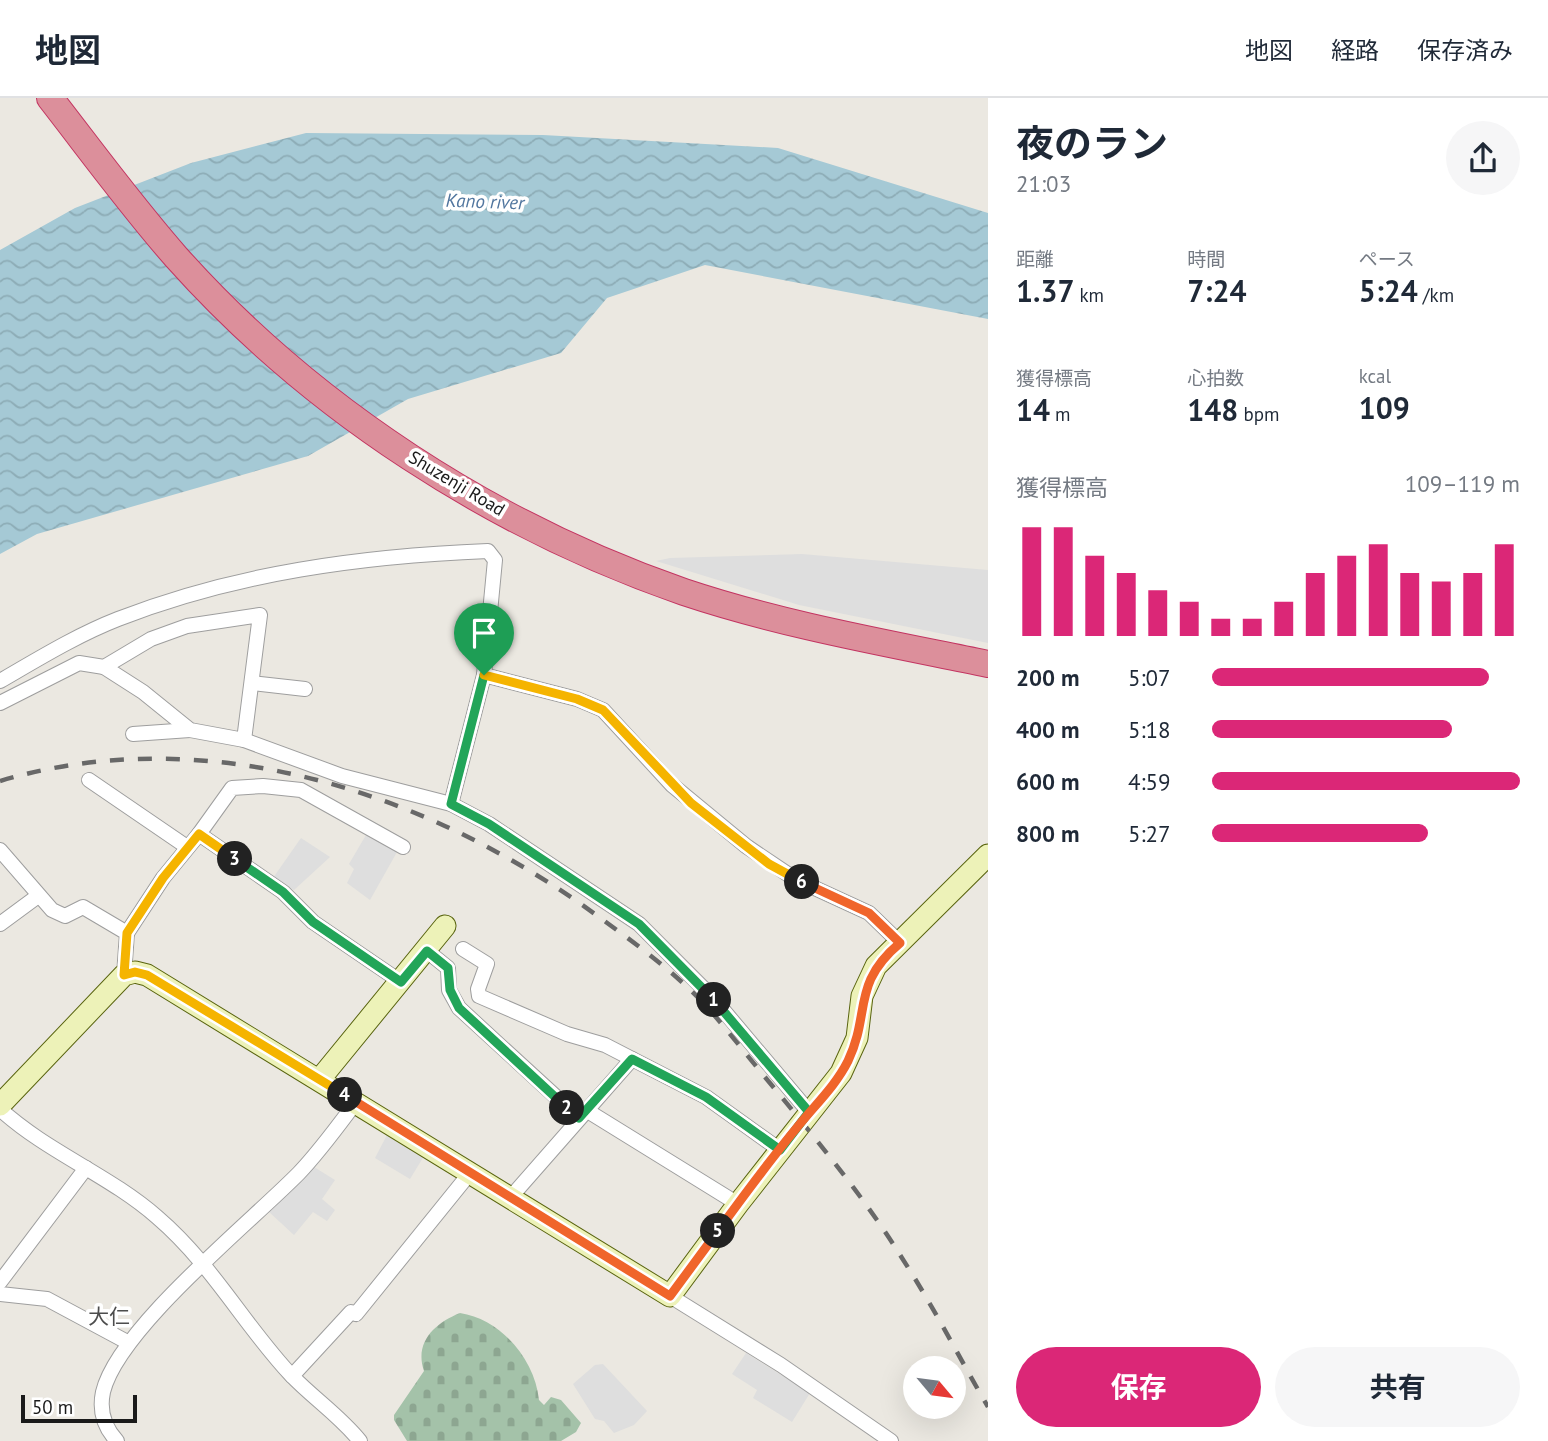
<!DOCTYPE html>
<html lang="ja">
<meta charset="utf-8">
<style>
body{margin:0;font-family:"PT Sans","Noto Sans JP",sans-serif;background:#f6f6f7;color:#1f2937;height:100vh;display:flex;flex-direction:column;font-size:26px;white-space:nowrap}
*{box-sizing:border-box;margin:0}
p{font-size:23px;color:#747a83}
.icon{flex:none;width:38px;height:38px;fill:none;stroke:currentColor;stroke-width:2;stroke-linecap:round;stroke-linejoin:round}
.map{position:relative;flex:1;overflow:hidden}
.side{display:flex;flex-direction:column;background:#fff;width:560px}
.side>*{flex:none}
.needle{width:46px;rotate:119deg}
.fabs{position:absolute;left:903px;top:1258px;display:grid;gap:14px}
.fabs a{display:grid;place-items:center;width:63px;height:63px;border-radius:50%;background:#fff;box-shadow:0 7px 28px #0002;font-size:35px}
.scale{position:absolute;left:21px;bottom:18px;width:116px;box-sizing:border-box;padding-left:7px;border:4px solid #1a1a1a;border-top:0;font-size:19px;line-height:24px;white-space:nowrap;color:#1a1a1a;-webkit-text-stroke:5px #fff;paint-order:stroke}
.pin{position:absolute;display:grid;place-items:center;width:60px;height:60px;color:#fff;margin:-72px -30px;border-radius:50% 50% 50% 0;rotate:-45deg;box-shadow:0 0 7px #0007}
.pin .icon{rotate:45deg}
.km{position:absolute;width:35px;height:35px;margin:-18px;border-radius:50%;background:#222;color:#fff;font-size:19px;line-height:35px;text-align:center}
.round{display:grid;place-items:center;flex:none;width:74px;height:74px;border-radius:37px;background:#f6f6f7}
.overview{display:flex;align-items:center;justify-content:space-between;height:119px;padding:0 28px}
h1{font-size:38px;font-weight:700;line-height:52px}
.figures{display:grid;grid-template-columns:repeat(3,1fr);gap:10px;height:119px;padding:7px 28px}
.figures div{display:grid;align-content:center}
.figures b{font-size:30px;font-weight:700}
.figures small{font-size:19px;font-weight:400}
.figures p{font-size:19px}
.chart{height:196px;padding:14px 28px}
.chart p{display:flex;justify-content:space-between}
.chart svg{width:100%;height:126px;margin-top:7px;stroke:#db2777;stroke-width:6}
.cta{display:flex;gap:14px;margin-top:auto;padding:14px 28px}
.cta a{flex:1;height:80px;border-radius:42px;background:#db2777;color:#fff;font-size:28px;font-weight:700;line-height:80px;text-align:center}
.cta a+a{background:#f6f6f7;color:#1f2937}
ul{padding:0 28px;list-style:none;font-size:23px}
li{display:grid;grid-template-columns:112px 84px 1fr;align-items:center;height:52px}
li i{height:18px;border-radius:9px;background:#db2777}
header{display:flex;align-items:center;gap:42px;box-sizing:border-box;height:98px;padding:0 35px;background:#fff;border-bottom:2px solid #e0e1e3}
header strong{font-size:33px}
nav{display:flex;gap:38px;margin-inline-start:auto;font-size:24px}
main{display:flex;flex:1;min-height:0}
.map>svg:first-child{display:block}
.cemetery{fill:url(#cemetery-stones)}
.parking{fill:#dedede}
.water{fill:url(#water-waves)}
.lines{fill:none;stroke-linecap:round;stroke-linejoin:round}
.street-casing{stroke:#9e9e9e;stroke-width:16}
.secondary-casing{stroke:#59640f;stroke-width:23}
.highway-casing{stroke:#c33461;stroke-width:28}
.street{stroke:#fff;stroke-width:14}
.secondary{stroke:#edf2b8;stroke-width:21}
.highway{stroke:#dc8f9b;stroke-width:26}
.rail{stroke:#686868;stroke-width:4.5;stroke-dasharray:14 14;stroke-linecap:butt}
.split-1-casing{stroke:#fff;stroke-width:14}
.split-2-casing{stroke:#fff;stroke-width:14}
.split-3-casing{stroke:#fff;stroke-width:14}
.split-4-casing{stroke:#fff;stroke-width:14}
.split-5-casing{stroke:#fff;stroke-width:14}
.split-6-casing{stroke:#fff;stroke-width:14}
.split-7-casing{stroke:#fff;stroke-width:14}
.split-1{stroke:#22a559;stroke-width:9}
.split-2{stroke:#22a559;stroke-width:9}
.split-3{stroke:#22a559;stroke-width:9}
.split-4{stroke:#f5b400;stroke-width:9}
.split-5{stroke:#f0652b;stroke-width:9}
.split-6{stroke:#f0652b;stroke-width:9}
.split-7{stroke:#f5b400;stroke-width:9}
.labels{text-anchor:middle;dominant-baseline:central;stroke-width:7;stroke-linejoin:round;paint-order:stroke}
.street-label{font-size:18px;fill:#1a1a1a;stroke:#fff}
.water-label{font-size:19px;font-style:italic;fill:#51769f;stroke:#fff}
.quarter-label{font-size:21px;fill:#4d4d4d;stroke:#fff}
</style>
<header>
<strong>地図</strong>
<nav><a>地図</a><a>経路</a><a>保存済み</a></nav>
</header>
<main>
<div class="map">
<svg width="988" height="1343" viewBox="0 0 988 1343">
<defs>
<pattern id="cemetery-stones" width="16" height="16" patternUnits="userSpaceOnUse" patternTransform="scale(1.75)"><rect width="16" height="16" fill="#a4c2a9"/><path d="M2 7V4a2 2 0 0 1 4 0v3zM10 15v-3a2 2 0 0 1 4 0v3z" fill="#8da691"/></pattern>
<pattern id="water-waves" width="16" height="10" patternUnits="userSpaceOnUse" patternTransform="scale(1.75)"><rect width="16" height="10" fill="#a5c9d5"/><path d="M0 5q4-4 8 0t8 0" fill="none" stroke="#8dacb6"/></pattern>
</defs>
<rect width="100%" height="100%" fill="#ebe8e1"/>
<path class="cemetery" d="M 460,1215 C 501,1221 535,1262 539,1302 L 544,1307 L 551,1299 L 561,1302 L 581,1325 L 576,1334 L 561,1343 L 407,1343 L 394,1322 L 394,1317 L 424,1273 C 414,1244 435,1225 460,1215 Z"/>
<g class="parking">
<polygon points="802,456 988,472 988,545 799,507 656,463 670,460"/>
<polygon points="366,737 397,754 370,802 347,785 354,771 349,766"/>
<polygon points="301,740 330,759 294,792 273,780"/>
<polygon points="387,1037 424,1058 410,1081 375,1060"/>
<polygon points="314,1069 335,1082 322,1101 335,1112 327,1123 313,1114 294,1137 268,1113"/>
<polygon points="746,1255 810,1295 792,1324 753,1300 757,1292 732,1276"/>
<polygon points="603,1266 647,1313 634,1327 614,1335 604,1323 595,1321 573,1286 595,1267"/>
</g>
<polygon class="water" points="306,35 543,37 778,50 988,115 988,221 705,167 607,200 561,255 408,301 308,358 37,436 0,456 0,152 75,110 191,65"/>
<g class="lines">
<defs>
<g id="street">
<polyline points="104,569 143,594 190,632 244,642 342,678 451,706 489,726 639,826 713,900 809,1014"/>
<polyline points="484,577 577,601 603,612 672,687 746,748 795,781 869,815 900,845"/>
<path d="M 0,583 C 38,561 77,537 118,521 C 236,475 362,458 488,453 L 495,462 L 484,577 L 451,706"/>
<polyline points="252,585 305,591"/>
<polyline points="0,605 79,565 104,569 151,541 187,528 260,517 244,642"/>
<polyline points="133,636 190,632"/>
<polyline points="89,682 187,749"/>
<polyline points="199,736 232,690 263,688 301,692 403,749"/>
<polyline points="0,752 52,812 65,818 83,809 127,835 124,877"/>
<polyline points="0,826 38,798"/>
<polyline points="127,835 163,780 199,736 283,794 313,824 401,884"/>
<polyline points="463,851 487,866 478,891 479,898 567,936 605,947 706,999 780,1052"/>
<polyline points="427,853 448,870 449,892 459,910 579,1020"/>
<path d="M 0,1011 C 47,1054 109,1077 157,1119 C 212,1166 244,1227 291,1277 C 313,1300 340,1318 360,1343"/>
<polyline points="586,1012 738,1106"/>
<polyline points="510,1100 632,961"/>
<polyline points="0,1184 86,1070"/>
<polyline points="0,1196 47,1201 129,1245"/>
<polyline points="670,1198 781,1267 891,1343"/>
<polyline points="292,1278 351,1214 356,1216 470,1075"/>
<path d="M 117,1343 C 104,1329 99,1313 103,1294 C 118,1231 251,1124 299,1075 C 320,1053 338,1028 356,1004"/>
</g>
<g id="secondary">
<polyline points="320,981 445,828"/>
<polyline points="0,1007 124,877 135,874 147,877 670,1198 738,1106 841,975 857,940 862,898 876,868 988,757"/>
</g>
<path id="highway" d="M 50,0 C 92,54 132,109 177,160 C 312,311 493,428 684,494 C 783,527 886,545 988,566"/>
</defs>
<use href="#street" class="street-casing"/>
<use href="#secondary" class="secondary-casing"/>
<use href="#highway" class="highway-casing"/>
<use href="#street" class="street"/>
<use href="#secondary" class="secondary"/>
<use href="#highway" class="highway"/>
<path class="rail" d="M 0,683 C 208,621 430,695 599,819 C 636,846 676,875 707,909 C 732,937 755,968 780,997 C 823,1050 866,1102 902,1160 C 933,1208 959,1259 988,1309"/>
</g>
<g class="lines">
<defs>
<polyline id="split-1" points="484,577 451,706 489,726 639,826 714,902"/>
<polyline id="split-2" points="567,1010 579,1020 632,961 706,999 780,1052 809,1014 714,902"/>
<polyline id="split-3" points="235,761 283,794 313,824 401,884 427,853 448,870 450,892 459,910 567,1010"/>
<polyline id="split-4" points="235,761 199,736 163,780 127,835 124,877 135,874 147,877 345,997"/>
<polyline id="split-5" points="345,997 670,1198 718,1133"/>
<path id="split-6" d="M 718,1133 C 744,1097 771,1061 799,1027 C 816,1006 836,987 848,963 C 871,915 851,886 900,845 L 869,815 L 802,784"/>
<polyline id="split-7" points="484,577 577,601 603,612 691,705 769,766 802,784"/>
</defs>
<use href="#split-1" class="split-1-casing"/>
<use href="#split-2" class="split-2-casing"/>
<use href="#split-3" class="split-3-casing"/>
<use href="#split-4" class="split-4-casing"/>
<use href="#split-5" class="split-5-casing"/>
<use href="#split-6" class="split-6-casing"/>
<use href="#split-7" class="split-7-casing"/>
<use href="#split-1" class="split-1"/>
<use href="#split-2" class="split-2"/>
<use href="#split-3" class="split-3"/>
<use href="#split-4" class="split-4"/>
<use href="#split-5" class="split-5"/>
<use href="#split-6" class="split-6"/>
<use href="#split-7" class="split-7"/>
</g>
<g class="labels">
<g class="street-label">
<text transform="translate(457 385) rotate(31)">Shuzenji Road</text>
</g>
<g class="water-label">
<text transform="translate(485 103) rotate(2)">Kano river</text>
</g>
<g class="quarter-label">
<text x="109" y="1218">大仁</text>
</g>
</g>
</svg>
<div class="fabs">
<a><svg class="needle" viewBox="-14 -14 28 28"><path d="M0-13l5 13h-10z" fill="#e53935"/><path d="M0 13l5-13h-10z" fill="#747a83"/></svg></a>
</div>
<div class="scale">50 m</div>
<div class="pin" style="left:484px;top:577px;background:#1e9e55"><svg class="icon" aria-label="arrive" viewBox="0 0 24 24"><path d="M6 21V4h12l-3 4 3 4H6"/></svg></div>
<b class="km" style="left:714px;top:902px">1</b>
<b class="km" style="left:567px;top:1010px">2</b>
<b class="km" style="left:235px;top:761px">3</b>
<b class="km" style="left:345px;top:997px">4</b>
<b class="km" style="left:718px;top:1133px">5</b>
<b class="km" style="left:802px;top:784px">6</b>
</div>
<section class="side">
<div class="overview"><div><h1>夜のラン</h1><p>21:03</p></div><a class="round"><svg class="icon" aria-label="share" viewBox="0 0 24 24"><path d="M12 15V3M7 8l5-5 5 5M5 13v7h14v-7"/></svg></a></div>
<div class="figures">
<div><p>距離</p><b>1.37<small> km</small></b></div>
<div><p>時間</p><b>7:24</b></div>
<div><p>ペース</p><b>5:24<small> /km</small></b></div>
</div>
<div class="figures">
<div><p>獲得標高</p><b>14<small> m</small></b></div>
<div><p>心拍数</p><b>148<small> bpm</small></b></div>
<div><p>kcal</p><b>109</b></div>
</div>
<div class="chart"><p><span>獲得標高</span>109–119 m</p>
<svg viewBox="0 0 160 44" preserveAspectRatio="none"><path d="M5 44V6M15 44V6M25 44V16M35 44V22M45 44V28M55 44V32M65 44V38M75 44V38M85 44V32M95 44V22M105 44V16M115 44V12M125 44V22M135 44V25M145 44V22M155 44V12"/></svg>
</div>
<ul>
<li><b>200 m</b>5:07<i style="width:90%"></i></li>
<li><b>400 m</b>5:18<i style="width:78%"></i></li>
<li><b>600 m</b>4:59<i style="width:100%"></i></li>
<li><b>800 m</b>5:27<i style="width:70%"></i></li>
</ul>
<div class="cta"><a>保存</a><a>共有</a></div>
</section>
</main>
